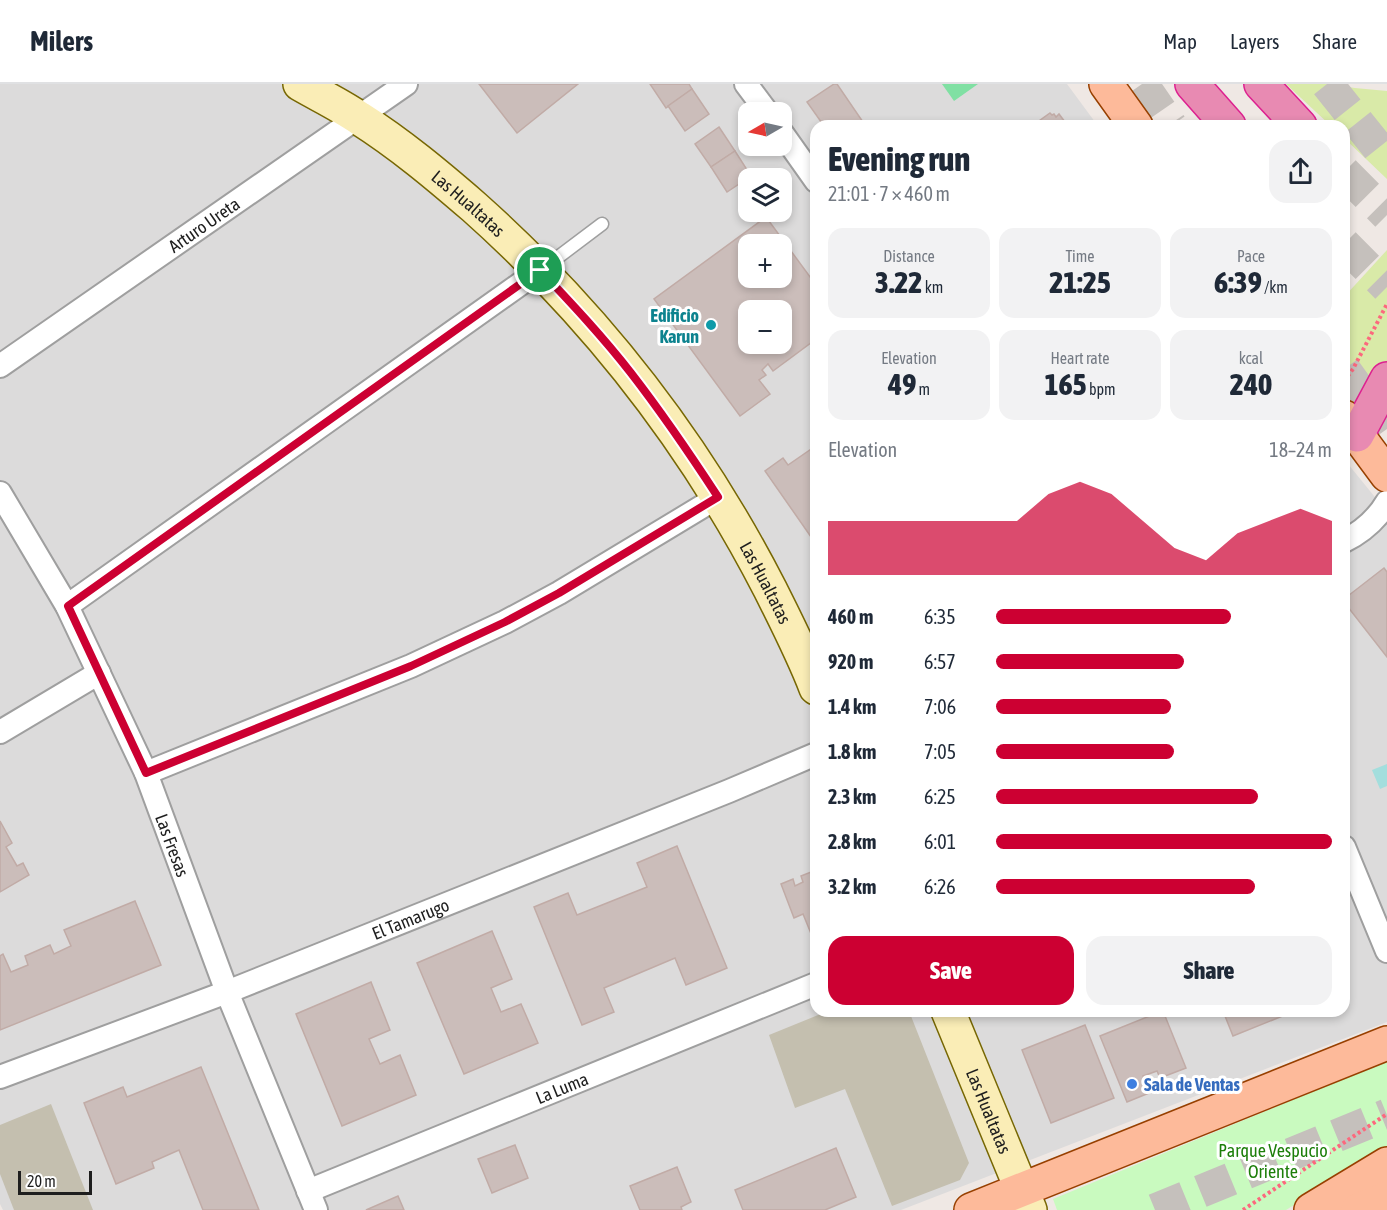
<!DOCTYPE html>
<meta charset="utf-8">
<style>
body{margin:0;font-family:"Asap Condensed",sans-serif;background:#f2f2f3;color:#1f2937;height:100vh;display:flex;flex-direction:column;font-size:22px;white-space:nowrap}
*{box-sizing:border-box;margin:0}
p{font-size:20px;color:#747a83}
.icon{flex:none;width:33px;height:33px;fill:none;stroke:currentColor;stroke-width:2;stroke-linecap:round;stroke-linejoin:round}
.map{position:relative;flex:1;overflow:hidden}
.sheet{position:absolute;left:810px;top:36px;width:540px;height:897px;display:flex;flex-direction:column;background:#fff;border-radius:18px;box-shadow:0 3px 9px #0003}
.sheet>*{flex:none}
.needle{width:39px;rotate:261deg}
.controls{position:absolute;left:738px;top:18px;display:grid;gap:12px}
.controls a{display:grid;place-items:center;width:54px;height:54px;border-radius:12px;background:#fff;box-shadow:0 3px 9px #0003;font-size:30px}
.scale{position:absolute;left:18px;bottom:15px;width:74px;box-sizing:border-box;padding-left:6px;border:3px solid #1e1e1e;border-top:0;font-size:16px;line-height:21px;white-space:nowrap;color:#1e1e1e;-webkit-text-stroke:4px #fff;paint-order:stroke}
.pin{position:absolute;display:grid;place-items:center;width:51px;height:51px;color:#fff;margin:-26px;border:3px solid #fff;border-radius:50%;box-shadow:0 2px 6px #0007}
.round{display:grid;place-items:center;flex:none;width:63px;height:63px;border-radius:18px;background:#f2f2f3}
.head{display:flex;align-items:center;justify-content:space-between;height:102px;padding:0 18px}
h1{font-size:33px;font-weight:800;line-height:45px}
.figures{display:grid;grid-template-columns:repeat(3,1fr);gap:9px;height:102px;padding:6px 18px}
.figures div{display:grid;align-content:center;border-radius:15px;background:#f2f2f3;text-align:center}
.figures b{font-size:30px;font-weight:800}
.figures small{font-size:16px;font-weight:400}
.figures p{font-size:16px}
.chart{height:168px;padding:12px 18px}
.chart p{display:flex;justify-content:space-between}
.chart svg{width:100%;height:108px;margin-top:6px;fill:#cc0032;opacity:.7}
.button{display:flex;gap:12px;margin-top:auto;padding:12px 18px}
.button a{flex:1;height:69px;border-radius:18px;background:#cc0032;color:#fff;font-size:24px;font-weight:800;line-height:69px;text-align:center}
.button a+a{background:#f2f2f3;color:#1f2937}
ul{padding:0 18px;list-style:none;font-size:20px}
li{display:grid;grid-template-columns:96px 72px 1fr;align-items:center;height:45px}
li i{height:15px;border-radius:8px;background:#cc0032}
header{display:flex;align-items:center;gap:36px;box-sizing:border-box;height:84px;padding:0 30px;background:#fff;border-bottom:2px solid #e0e1e3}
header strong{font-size:28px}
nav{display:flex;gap:33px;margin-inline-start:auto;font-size:21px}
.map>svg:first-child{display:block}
.residential{fill:#dcdbdb;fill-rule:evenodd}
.construction{fill:#c4bfaf}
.grass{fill:#d9eaa8}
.park{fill:#c9fabf}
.pitch{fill:#80e0a3}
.water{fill:#a3dedd}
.building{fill:#cbbdba;stroke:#c1aba6;stroke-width:1.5;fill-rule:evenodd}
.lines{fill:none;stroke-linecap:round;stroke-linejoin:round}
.highway-tunnel{stroke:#c5c0bc;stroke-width:33;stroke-dasharray:33 16;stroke-linecap:butt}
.lane-casing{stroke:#9f9f9f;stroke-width:15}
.street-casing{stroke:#9f9f9f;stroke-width:26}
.secondary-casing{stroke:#776703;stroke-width:36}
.primary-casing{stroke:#984000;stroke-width:36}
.highway-casing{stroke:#dd2190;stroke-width:36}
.path{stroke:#fc687d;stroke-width:4;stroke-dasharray:3 3;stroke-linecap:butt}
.lane{stroke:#fff;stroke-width:12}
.street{stroke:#fff;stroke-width:22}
.secondary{stroke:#faedb6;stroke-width:33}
.primary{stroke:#fdba9a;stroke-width:33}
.highway{stroke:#e88ab2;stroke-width:33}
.route-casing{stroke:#fff;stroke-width:12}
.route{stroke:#cc0032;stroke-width:8}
.culture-dot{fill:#0f9aa8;stroke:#fff;stroke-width:2}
.shop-dot{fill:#3f7fe0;stroke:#fff;stroke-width:2}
.labels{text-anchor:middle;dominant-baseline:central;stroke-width:6;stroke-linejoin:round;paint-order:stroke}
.street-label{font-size:18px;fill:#1e1e1e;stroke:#fff}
.culture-label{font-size:18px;font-weight:bold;fill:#0d838f;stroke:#fff;text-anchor:end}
.shop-label{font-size:18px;font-weight:bold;fill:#366cbe;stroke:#fff;text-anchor:start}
.park-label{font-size:18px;fill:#1c7e09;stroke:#fff}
</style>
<header>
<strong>Milers</strong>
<nav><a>Map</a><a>Layers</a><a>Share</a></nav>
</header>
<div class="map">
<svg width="1387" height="1126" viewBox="0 0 1387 1126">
<rect width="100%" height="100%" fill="#efe8e4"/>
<path class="residential" d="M 0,0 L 1067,0 L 1098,42 L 816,42 L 816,927 L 1344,927 L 1344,375 L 1387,428 L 1387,938 L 901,1126 L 3,1126 L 0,1120 ZM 748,28 L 782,28 L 782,62 L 748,62 ZM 748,94 L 782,94 L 782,128 L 748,128 ZM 748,160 L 782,160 L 782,194 L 748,194 ZM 748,226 L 782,226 L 782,260 L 748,260 Z"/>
<g class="construction">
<polygon points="828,927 909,927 969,1079 960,1096 892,1122 845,1005 795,1024 769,951"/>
<polygon points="51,1020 93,1126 14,1126 0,1090 0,1041"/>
</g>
<g class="grass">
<polygon points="1286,0 1328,0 1355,4 1387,7 1387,95 1344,54 1344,42 1331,42"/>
<polygon points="1387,166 1387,277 1363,324 1344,297 1344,213"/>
</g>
<polygon class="park" points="1387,977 1387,1063 1286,1126 1057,1126 1053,1115"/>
<polygon class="pitch" points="942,0 978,0 954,17"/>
<polygon class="water" points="1387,680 1387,702 1380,705 1372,686"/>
<g class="building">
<polygon points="479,0 578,0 517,49"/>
<polygon points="650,0 689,0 692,5 666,24"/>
<polygon points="834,0 837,0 865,41 863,42 824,42 807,18"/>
<polygon points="692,5 709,30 685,47 668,22"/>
<polygon points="1050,29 1052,31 1054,30 1056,33 1059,30 1068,42 1032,42"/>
<polygon points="719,43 735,67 711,83 695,60"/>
<polygon points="735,67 751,92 727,108 711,83"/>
<path d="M 766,133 L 816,201 L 816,255 L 773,287 L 768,280 L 762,286 L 766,291 L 759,296 L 770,310 L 740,332 L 654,215 ZM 748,160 L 782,160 L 782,194 L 748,194 ZM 748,226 L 782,226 L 782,260 L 748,260 Z"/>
<polygon points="816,357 816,460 765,387 783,374 788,381 814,363 812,359"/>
<polygon points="1384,484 1387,488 1387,573 1344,518 1344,515"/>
<polygon points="0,737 12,759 6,763 17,782 23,779 29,791 0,808"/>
<polygon points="677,762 727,884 686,901 675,874 604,904 614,928 582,941 534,823 568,809 577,831 647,803 637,779"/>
<polygon points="816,786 816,850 812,852 803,830 794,834 781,800 793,795 795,802 803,798 801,792"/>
<polygon points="135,817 161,881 0,946 0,872 3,870 11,888 28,881 25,872 50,861 54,870 71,862 64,846"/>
<polygon points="492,847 512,895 491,904 501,928 521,920 538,959 464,990 417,879"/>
<polygon points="1344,893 1349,906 1344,908"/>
<polygon points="371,898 390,946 369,955 380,980 400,971 416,1011 342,1042 296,930"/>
<polygon points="1162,927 1163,927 1186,984 1160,994 1157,987 1143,992 1149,1009 1127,1018 1100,952"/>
<polygon points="1223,927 1295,927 1233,952"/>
<polygon points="1085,941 1114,1014 1051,1039 1022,966"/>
<polygon points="201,983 259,1126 203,1126 179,1066 152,1078 154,1084 116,1100 84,1019 123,1003 127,1013"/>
<polygon points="515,1061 528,1094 492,1109 478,1075"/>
<polygon points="836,1064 856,1113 825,1126 743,1126 735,1106"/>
<polygon points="677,1083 691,1118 681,1123 682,1126 640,1126 630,1102"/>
<polygon points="398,1112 404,1126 366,1126"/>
</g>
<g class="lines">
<g class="highway-tunnel">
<polyline points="1142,0 1171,42"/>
<polyline points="1327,0 1387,75"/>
<polyline points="1344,88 1387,131"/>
<polyline points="1344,160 1387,203"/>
<polyline points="1344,285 1387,345"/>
<polyline points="1155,1126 1387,1031"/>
</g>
<defs>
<polyline id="lane" points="541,186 602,140"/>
<g id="street">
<polyline points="746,0 767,28"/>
<polyline points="782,49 816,97"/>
<path id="s1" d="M 0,282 L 406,0"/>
<path id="s2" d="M 0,409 L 67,522 L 146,689 L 227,908 L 316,1126"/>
<path d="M 1344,457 C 1362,448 1377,435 1387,418"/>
<polyline points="67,522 540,186"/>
<polyline points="0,648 99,589"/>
<polyline points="146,689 411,582 505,538 559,509 718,413"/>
<polyline points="1344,763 1387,867"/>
<path id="s3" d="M 0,993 L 227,908 L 729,707 L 816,670"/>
<path id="s4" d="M 308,1107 L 816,900"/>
</g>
<g id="secondary">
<path id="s5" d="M 300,0 C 319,11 340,21 359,34 C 400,60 437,91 474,123 C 595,231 696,361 770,505 C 786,537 803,570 816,604"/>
<path id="s6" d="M 948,927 L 1030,1126"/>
</g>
<g id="primary">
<polyline points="1106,0 1136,42"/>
<polyline points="1344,333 1387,391"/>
<polyline points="971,1126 1387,959"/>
<polyline points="1311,1126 1387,1080"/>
<polyline points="1358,1126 1387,1114"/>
</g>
<g id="highway">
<polyline points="1192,0 1229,42"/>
<polyline points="1261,0 1300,42"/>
<polyline points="1357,351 1387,295"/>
</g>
</defs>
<use href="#lane" class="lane-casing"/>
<use href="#street" class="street-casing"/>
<use href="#secondary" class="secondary-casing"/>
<use href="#primary" class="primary-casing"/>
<use href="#highway" class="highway-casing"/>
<g class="path">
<polyline points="1344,297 1353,285 1387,220"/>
<polyline points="1243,1126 1387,1030"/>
</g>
<use href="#lane" class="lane"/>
<use href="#street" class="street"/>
<use href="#secondary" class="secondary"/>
<use href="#primary" class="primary"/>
<use href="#highway" class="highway"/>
</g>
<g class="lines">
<defs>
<path id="route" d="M 540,186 C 572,220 603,253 631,289 C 662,329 690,370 718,413 L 559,509 L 505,538 L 411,582 L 146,689 L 68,522 Z"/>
</defs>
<use href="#route" class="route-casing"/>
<use href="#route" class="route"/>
</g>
<circle class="culture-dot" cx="711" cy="241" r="6"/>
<circle class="shop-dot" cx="1132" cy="1000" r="6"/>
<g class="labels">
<g class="street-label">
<text stroke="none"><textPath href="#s5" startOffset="207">Las Hualtatas</textPath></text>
<text stroke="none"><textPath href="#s1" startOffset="248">Arturo Ureta</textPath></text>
<text stroke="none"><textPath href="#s5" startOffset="692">Las Hualtatas</textPath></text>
<text stroke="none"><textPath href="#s2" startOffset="393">Las Fresas</textPath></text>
<text stroke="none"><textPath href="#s3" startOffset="440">El Tamarugo</textPath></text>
<text stroke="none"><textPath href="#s4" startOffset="274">La Luma</textPath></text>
<text stroke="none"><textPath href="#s6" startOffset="108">Las Hualtatas</textPath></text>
</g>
<g class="culture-label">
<text x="699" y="231">Edificio<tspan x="699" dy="21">Karun</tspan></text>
</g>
<g class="shop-label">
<text x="1144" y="1000">Sala de Ventas</text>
</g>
<g class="park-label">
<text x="1273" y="1066">Parque Vespucio<tspan x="1273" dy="21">Oriente</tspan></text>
</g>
</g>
</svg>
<div class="controls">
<a><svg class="needle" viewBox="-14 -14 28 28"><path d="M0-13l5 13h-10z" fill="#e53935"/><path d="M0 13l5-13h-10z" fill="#747a83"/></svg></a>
<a><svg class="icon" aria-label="layers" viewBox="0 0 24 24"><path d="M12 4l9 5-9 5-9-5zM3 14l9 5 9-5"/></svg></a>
<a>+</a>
<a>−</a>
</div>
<div class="scale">20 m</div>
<div class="pin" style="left:540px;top:186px;background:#1e9e55"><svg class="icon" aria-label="arrive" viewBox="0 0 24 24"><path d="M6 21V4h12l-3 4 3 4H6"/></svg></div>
<section class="sheet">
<div class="head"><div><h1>Evening run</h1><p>21:01 · 7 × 460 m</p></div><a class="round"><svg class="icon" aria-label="share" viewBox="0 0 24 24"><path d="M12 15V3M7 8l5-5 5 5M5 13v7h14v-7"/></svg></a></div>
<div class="figures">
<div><p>Distance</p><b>3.22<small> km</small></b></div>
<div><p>Time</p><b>21:25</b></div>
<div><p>Pace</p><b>6:39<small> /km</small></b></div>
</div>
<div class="figures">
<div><p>Elevation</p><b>49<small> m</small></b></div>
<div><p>Heart rate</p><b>165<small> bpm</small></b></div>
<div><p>kcal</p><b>240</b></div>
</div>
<div class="chart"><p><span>Elevation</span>18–24 m</p>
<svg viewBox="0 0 160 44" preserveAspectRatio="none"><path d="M0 44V22L10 22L20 22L30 22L40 22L50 22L60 22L70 11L80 6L90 11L100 22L110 33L120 38L130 27L140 22L150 17L160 22V44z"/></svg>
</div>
<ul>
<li><b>460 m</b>6:35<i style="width:70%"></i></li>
<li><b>920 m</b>6:57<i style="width:56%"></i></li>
<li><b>1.4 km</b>7:06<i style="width:52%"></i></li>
<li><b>1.8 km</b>7:05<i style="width:53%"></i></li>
<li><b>2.3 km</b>6:25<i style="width:78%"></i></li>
<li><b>2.8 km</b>6:01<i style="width:100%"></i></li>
<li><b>3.2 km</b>6:26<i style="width:77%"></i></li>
</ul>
<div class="button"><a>Save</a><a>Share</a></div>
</section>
</div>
